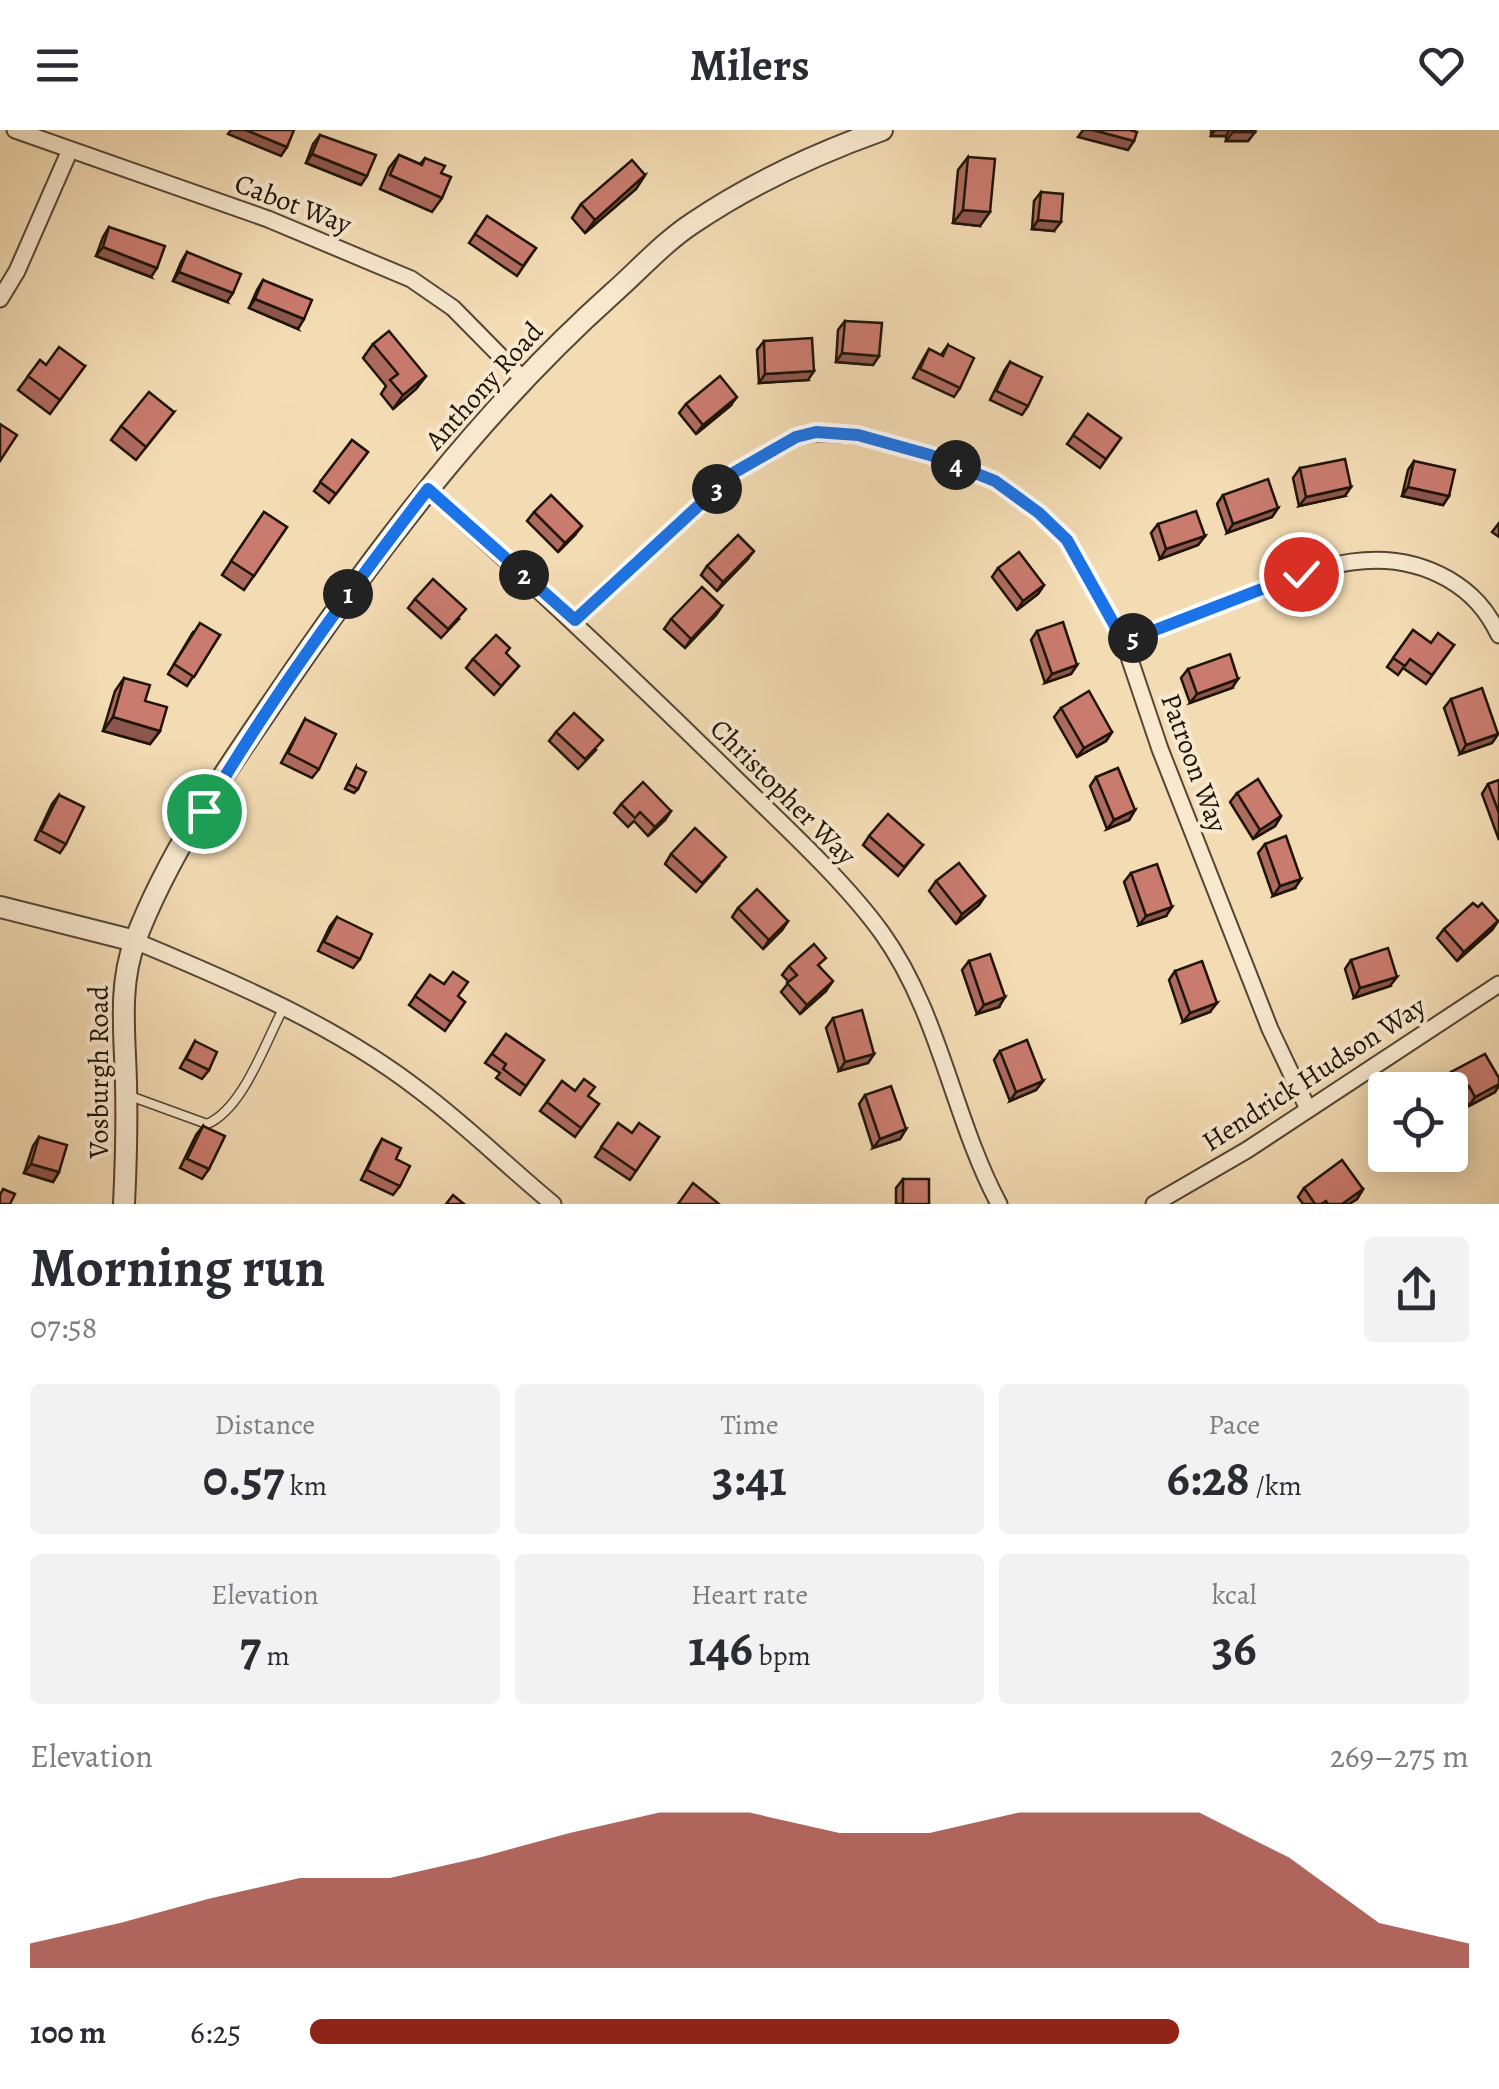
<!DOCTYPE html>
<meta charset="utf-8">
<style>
body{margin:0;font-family:Alegreya,serif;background:#f2f2f3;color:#2b2b33;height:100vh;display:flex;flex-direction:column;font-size:38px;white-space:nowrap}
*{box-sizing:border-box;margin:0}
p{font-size:32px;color:#7c7c81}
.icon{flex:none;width:55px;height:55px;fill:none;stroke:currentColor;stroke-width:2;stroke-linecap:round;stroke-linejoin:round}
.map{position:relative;height:1074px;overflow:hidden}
.details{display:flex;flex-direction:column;background:#fff;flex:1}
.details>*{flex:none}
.controls{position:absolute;left:1368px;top:942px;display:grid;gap:20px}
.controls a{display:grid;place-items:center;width:100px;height:100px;border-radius:10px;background:#fff;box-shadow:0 5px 25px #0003;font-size:50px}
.pin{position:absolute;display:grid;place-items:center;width:85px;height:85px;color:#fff;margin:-42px;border:5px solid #fff;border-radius:50%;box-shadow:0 2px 10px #0007}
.km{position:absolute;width:50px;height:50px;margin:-25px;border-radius:50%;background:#222;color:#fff;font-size:28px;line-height:50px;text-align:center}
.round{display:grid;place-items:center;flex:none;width:105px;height:105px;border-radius:10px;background:#f2f2f3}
.head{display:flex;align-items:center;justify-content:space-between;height:170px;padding:0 30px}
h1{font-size:55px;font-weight:700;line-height:75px}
.figures{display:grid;grid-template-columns:repeat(3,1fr);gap:15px;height:170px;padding:10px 30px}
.figures div{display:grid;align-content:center;border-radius:10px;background:#f2f2f3;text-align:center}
.figures b{font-size:50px;font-weight:700}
.figures small{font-size:28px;font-weight:400}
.figures p{font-size:28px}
.chart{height:280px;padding:20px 30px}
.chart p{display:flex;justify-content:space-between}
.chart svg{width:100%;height:180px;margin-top:10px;fill:#8f2418;opacity:.7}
ul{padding:0 30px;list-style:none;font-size:32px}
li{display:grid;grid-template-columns:160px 120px 1fr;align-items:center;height:75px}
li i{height:25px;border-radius:12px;background:#8f2418}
header{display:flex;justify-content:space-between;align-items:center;height:130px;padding:0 30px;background:#fff;font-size:45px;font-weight:700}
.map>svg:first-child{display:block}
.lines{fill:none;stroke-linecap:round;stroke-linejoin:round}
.service-casing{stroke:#544633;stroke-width:11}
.minor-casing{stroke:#544633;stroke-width:19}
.tertiary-casing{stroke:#544633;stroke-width:24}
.service{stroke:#f7e8ce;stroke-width:8}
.minor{stroke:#f7e8ce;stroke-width:15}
.tertiary{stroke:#f7e8ce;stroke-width:20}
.wall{fill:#ad6a5f;stroke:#1f1408;stroke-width:2.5}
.shaded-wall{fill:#8d564d;stroke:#1f1408;stroke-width:2.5}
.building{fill:#c97b6e;stroke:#1f1408;stroke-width:2.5}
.route-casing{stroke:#fff;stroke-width:20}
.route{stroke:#1a73e8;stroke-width:12}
.labels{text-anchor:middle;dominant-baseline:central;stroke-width:8;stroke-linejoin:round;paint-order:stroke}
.street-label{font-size:28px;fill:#1f1408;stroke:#f7e8ce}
</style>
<header><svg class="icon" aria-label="menu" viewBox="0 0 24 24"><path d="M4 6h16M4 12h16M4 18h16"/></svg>Milers<svg class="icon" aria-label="heart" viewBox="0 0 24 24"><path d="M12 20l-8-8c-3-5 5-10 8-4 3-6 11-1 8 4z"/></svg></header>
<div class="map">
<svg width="1499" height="1074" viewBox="0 0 1499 1074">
<rect width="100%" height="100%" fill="#f3dbb3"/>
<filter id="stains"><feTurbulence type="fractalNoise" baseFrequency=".002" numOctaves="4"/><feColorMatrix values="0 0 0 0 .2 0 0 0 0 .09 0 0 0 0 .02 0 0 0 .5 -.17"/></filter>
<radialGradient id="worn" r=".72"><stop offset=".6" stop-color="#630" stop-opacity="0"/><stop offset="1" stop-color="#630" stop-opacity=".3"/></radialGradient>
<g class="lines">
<defs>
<path id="service" d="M 130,966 L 207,994 C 243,979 265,913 283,879"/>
<g id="minor">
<polyline points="15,0 268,89 411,149 453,178 522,248"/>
<polyline points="0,169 17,141 70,20"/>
<path d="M 428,359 C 531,452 632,547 731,644 C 779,691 844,750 882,803 C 940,884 953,988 999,1074"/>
<polyline points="575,490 735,342 796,307 816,303 859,305 930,325 995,351 1039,383 1067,410 1124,512 1160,619 1270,899 1308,979"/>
<path d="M 1124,512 C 1163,497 1202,482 1241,467 C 1309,441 1378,409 1448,449 C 1472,463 1487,480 1499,505"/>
<path d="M 135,811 C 233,852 335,895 419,960 C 466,995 508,1037 553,1074"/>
<polyline points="1154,1074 1247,1020 1499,854"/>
</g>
<g id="tertiary">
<polyline points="0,777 135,811"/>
<path d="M 124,1074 C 126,1033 127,994 126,953 C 125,905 118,856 135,811 C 168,724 223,645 275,569 C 374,423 481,281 613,163 C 639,140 664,112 693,93 C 752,53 815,24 882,0"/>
</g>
</defs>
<use href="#service" class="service-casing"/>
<use href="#minor" class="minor-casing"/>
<use href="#tertiary" class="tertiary-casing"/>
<use href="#service" class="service"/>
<use href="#minor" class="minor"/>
<use href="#tertiary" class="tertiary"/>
</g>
<g class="wall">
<polygon points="1211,0 1255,0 1255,2 1248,11 1226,11 1226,6 1211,6"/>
<polygon points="320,5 361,55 306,33 313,14"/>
<polygon points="399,25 420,34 425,28 441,43 442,68 432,82 380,59 389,38"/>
<polygon points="968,27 980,96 953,93 958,40"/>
<polygon points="645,45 636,59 585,103 572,88 581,74"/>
<polygon points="1041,62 1054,101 1032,99 1034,71"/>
<polygon points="487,86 536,118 517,146 469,113"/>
<polygon points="109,97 151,147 96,126 103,107"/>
<polygon points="187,122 227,172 173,151 181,132"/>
<polygon points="263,150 298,199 249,178 257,160"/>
<polygon points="845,191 879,226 873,235 836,232 838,200"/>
<polygon points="764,211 808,250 759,253 757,220"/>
<polygon points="373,214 426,246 416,259 393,279 381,264 386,256 363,228"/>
<polygon points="948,215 960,258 954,267 913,248 923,229 929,219 941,225"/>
<polygon points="40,230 46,235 85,236 50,284 18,260"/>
<polygon points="1010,232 1028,276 1022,285 990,270 1004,241"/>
<polygon points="686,274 730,276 696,304 679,283"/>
<polygon points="174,282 136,330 111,310 121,296"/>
<polygon points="1088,284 1121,308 1100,338 1067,314"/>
<polygon points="352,310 368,322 329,373 314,361"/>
<polygon points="1414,331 1449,366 1443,375 1402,366 1408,340"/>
<polygon points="1300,338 1345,366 1299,376 1293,348"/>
<polygon points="1223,365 1278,378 1272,387 1227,403 1217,374"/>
<polygon points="264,382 287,397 244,460 222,445"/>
<polygon points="534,382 575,405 558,422 527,391"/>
<polygon points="1499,393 1499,407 1492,402"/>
<polygon points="1158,394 1205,406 1198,415 1160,429 1151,403"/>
<polygon points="747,430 717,461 701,445 707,436"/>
<polygon points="998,438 1044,455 1038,464 1017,480 992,447"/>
<polygon points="415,469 459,489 441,508 408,478"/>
<polygon points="722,476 716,485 685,518 664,499 671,489"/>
<polygon points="1413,500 1431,513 1454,515 1426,554 1403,538 1398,545 1387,537"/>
<polygon points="1037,501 1077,535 1071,544 1045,553 1031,510"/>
<polygon points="193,502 220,505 187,556 168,544"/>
<polygon points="506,524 519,536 494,565 466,538 473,529"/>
<polygon points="1188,539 1232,558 1190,573 1181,548"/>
<polygon points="124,548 145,571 160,601 150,614 103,601 115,561"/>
<polygon points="1451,569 1498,604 1492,613 1460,624 1444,578"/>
<polygon points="1061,578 1112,602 1106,611 1077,627 1054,587"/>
<polygon points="305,589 319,639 312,648 281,633"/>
<polygon points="556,602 596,620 578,639 549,611"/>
<polygon points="356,637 358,659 354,663 345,659"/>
<polygon points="1096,647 1135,680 1129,690 1107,699 1090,656"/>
<polygon points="1499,650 1499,710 1482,664 1488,654"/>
<polygon points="1237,663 1281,686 1275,696 1253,709 1230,672"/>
<polygon points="59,665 66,714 60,723 35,710 52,674"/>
<polygon points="621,674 671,681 665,690 648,706 634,691 628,697 614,683"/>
<polygon points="869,706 923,715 898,746 863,715"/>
<polygon points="1265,714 1295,758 1273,766 1258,723"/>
<polygon points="671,724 719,736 696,762 665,734"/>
<polygon points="1131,743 1166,786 1139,795 1124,752"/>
<polygon points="936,751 985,766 979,775 956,794 929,761"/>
<polygon points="1478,777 1498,791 1492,800 1457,831 1437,808 1444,799"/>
<polygon points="738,778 788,791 782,800 763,819 732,787"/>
<polygon points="337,787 360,829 353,838 318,821 330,796"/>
<polygon points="1351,830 1390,856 1354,868 1345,839"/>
<polygon points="969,831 999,877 977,884 962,840"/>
<polygon points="789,836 820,837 826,861 800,884 781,862 789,852 782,845"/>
<polygon points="1175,841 1210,882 1183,892 1169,850"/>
<polygon points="430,845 465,872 445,901 409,875"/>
<polygon points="833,888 874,924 868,933 839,941 826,898"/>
<polygon points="506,904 544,930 520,965 496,948 500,943 485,933"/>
<polygon points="195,911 209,940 202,949 180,938"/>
<polygon points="1000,921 1043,951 1036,960 1010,971 994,930"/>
<polygon points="1451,942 1499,948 1499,956 1495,962 1469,976 1463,965 1455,970 1445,952"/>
<polygon points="562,951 575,961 588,966 599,974 575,1007 540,981"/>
<polygon points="865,965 906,999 900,1009 873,1018 859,974"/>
<polygon points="618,993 632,1003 659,1007 630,1050 595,1027"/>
<polygon points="1385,993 1385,1010 1379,1002"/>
<polygon points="203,996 209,1039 202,1049 180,1038 196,1005"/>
<polygon points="39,1007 59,1042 53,1052 24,1043 33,1016"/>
<polygon points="382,1009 396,1029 400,1056 393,1065 361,1050 376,1019"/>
<polygon points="903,1049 929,1074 896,1074 896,1058"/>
<polygon points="1304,1058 1363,1059 1357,1069 1349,1074 1303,1074 1298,1067"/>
</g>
<g class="shaded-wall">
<polygon points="231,0 246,0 287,17 281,26 228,4"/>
<polygon points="1083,0 1093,0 1134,11 1128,20 1078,7"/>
<polygon points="1215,0 1230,0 1226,6 1211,6"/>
<polygon points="1233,2 1255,2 1248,11 1226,11"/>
<polygon points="312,24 367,46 361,55 306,33"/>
<polygon points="645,45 636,59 585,103 595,90"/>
<polygon points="963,80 990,82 980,96 953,93"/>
<polygon points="1038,90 1061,92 1054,101 1032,99"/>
<polygon points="103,117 157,138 151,147 96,126"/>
<polygon points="179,142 233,163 227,172 173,151"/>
<polygon points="255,169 304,189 298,199 249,178"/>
<polygon points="842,223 879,226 873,235 836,232"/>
<polygon points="814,241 808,250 759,253 765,244"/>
<polygon points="426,246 416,259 393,279 403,265"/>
<polygon points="737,267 730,276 696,304 703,295"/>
<polygon points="1351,357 1345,366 1299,376 1306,367"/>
<polygon points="1408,357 1449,366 1443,375 1402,366"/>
<polygon points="1278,378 1272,387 1227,403 1233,394"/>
<polygon points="582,396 575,405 558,422 565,413"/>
<polygon points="1205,406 1198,415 1160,429 1166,419"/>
<polygon points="754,421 747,430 717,461 723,452"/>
<polygon points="1044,455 1038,464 1017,480 1023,471"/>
<polygon points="722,476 716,485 685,518 691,509"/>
<polygon points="1077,535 1071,544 1045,553 1052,544"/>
<polygon points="1238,549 1232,558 1190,573 1197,564"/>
<polygon points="113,587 160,601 150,614 103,601"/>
<polygon points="1112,602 1106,611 1077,627 1084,618"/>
<polygon points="1498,604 1492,613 1460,624 1466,615"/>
<polygon points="1135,680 1129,690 1107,699 1114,690"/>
<polygon points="671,681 665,690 648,706 655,697"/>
<polygon points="1281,686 1275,696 1253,709 1260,700"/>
<polygon points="1301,749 1295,758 1273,766 1280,756"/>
<polygon points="985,766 979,775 956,794 962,784"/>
<polygon points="1172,777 1166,786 1139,795 1146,786"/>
<polygon points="788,791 782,800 763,819 769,810"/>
<polygon points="1498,791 1492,800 1457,831 1464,822"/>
<polygon points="1397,847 1390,856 1354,868 1360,858"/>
<polygon points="833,851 826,861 800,884 807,875"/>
<polygon points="1005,867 999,877 977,884 984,875"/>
<polygon points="1217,873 1210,882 1183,892 1190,883"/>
<polygon points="874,924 868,933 839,941 845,932"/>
<polygon points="1043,951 1036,960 1010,971 1016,962"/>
<polygon points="1499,954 1495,962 1469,976 1475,967"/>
<polygon points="1469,956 1463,965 1455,970 1461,960"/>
<polygon points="906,999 900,1009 873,1018 880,1009"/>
<polygon points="31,1034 59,1042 53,1052 24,1043"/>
<polygon points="1363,1059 1357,1069 1349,1074 1342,1074"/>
</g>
<g class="building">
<polygon points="246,0 294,0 287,17"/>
<polygon points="1093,0 1130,0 1137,2 1134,11"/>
<rect x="1233" y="0" width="22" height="2"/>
<polygon points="320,5 376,25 367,46 312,24"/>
<polygon points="399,25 422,35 425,28 445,36 441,43 451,47 442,68 390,45"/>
<polygon points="968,27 995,29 990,82 963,80"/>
<polygon points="632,30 645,45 595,90 581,74"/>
<polygon points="1041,62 1063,64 1061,92 1038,90"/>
<polygon points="487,86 536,118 523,136 475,104"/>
<polygon points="109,97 165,116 157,138 103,117"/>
<polygon points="187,122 241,144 233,163 179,142"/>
<polygon points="263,150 312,170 304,189 255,169"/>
<polygon points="845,191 882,193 879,226 842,223"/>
<polygon points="389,201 426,246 403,265 390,250 398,244 373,214"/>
<polygon points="812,208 814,241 765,244 764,211"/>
<polygon points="948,215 974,228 960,258 920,239 929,219 943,226"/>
<polygon points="59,217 85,236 60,270 28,246 40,230 46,235"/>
<polygon points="1010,232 1042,247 1028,276 996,261"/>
<polygon points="720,246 737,267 703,295 686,274"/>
<polygon points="149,262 174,282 146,317 121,296"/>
<polygon points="1088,284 1121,308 1106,329 1073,305"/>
<polygon points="0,294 17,305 0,331"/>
<polygon points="352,310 368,322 336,364 320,352"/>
<polygon points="1345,329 1351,357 1306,367 1300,338"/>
<polygon points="1414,331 1455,340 1449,366 1408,357"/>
<polygon points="1268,349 1278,378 1233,394 1223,365"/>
<polygon points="551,365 582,396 565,413 534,382"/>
<polygon points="1196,381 1205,406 1166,419 1158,394"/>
<polygon points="264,382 287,397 254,446 231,431"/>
<polygon points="738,405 754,421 723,452 707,436"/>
<polygon points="1019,422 1044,455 1023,471 998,438"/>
<polygon points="433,449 466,479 448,499 415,469"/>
<polygon points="702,457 722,476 691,509 671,489"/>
<polygon points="1063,492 1077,535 1052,544 1037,501"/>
<polygon points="200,493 220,505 194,547 174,534"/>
<polygon points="1413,500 1431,513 1438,503 1454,515 1432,545 1410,529 1405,536 1393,528"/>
<polygon points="496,505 510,518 506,523 519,536 501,556 473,529"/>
<polygon points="1230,524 1238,549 1197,564 1188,539"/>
<polygon points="124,548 150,555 145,571 167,577 160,601 113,587"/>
<polygon points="1482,558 1498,604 1466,615 1451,569"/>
<polygon points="1089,561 1112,602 1084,618 1061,578"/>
<polygon points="574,583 603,610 585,629 556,602"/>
<polygon points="305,589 336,604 319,639 288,623"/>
<polygon points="356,637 366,642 358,659 348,654"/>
<polygon points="1118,638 1135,680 1114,690 1096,647"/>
<polygon points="1258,649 1281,686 1260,700 1237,663"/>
<polygon points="1499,650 1499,683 1488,654"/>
<polygon points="643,652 671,681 655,697 640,682 635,688 621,674"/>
<polygon points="59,665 84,677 66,714 41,701"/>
<polygon points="888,684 923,715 904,737 869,706"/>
<polygon points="695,698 726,727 702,753 671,724"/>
<polygon points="1286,706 1301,749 1280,756 1265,714"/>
<polygon points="959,733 985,766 962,784 936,751"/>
<polygon points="1157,734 1172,777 1146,786 1131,743"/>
<polygon points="757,759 788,791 769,810 738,778"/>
<polygon points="1473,773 1478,777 1482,773 1498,791 1464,822 1444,799"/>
<polygon points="337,787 372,804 360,829 324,812"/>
<polygon points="814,814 826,828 818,835 833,851 807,875 787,853 797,845 789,836"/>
<polygon points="1388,818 1397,847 1360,858 1351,830"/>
<polygon points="990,824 1005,867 984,875 969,831"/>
<polygon points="1202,831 1217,873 1190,883 1175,841"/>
<polygon points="453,842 468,852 458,866 465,872 451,892 415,866 430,845 444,854"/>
<polygon points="862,880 874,924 845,932 833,888"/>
<polygon points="506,904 544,930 526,956 503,939 506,934 492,924"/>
<polygon points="1027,910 1043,951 1016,962 1000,921"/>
<polygon points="195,911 217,922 209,940 186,929"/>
<polygon points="1485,924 1499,948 1499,954 1475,967 1469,956 1461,960 1451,942"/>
<polygon points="584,949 595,957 588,966 599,974 581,998 547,972 562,951 575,961"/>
<polygon points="891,956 906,999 880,1009 865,965"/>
<polygon points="618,993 632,1003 639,993 659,1007 636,1041 601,1017"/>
<polygon points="203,996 225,1006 209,1039 187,1029"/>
<polygon points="39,1007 67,1015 59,1042 31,1034"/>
<polygon points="382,1009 401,1018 396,1029 410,1036 400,1056 367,1040"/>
<polygon points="1342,1030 1363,1059 1342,1074 1328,1074 1326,1071 1321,1074 1315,1074 1304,1058"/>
<rect x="903" y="1049" width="26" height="25"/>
<polygon points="693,1053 719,1074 678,1074"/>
<polygon points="3,1059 15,1064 10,1074 0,1074 0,1065"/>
<polygon points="453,1065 464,1074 446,1074"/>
</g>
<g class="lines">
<defs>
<path id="route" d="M 204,681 C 271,568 348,463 428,359 L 575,490 L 735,342 L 796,307 L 816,302 L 858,305 L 930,325 L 995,351 L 1039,383 L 1067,410 L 1124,512 L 1301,444"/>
</defs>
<use href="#route" class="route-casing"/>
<use href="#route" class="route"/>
</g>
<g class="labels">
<g class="street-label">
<text transform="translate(293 74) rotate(21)">Cabot Way</text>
<text transform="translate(484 256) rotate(-48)">Anthony Road</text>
<text transform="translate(1194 633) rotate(70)">Patroon Way</text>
<text transform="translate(783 662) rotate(45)">Christopher Way</text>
<text transform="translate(99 942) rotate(-90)">Vosburgh Road</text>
<text transform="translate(1314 944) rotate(-33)">Hendrick Hudson Way</text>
</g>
</g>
<rect width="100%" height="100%" filter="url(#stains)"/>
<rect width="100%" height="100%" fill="url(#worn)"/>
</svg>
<div class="controls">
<a><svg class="icon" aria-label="locate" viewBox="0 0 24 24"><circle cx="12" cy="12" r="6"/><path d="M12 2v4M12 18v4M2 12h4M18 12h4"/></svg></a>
</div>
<div class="pin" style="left:204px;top:681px;background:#1e9e55"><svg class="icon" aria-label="arrive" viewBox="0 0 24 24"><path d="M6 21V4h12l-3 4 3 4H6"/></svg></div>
<div class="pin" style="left:1301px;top:444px;background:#d93025"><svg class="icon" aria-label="check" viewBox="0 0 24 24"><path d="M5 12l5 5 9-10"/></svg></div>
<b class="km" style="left:348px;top:464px">1</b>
<b class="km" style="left:524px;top:445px">2</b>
<b class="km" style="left:717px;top:359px">3</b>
<b class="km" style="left:956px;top:335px">4</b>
<b class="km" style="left:1133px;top:508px">5</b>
</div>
<section class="details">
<div class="head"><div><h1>Morning run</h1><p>07:58</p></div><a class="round"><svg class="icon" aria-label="share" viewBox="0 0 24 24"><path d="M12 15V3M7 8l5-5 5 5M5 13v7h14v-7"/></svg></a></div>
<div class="figures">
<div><p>Distance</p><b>0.57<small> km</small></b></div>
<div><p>Time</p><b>3:41</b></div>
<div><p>Pace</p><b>6:28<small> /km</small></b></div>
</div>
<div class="figures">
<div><p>Elevation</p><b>7<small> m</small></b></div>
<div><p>Heart rate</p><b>146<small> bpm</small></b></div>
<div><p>kcal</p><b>36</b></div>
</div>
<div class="chart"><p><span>Elevation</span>269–275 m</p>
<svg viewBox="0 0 160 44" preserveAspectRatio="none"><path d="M0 44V38L10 33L20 27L30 22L40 22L50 17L60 11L70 6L80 6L90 11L100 11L110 6L120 6L130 6L140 17L150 33L160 38V44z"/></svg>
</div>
<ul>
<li><b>100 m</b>6:25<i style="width:75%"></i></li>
</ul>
</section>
